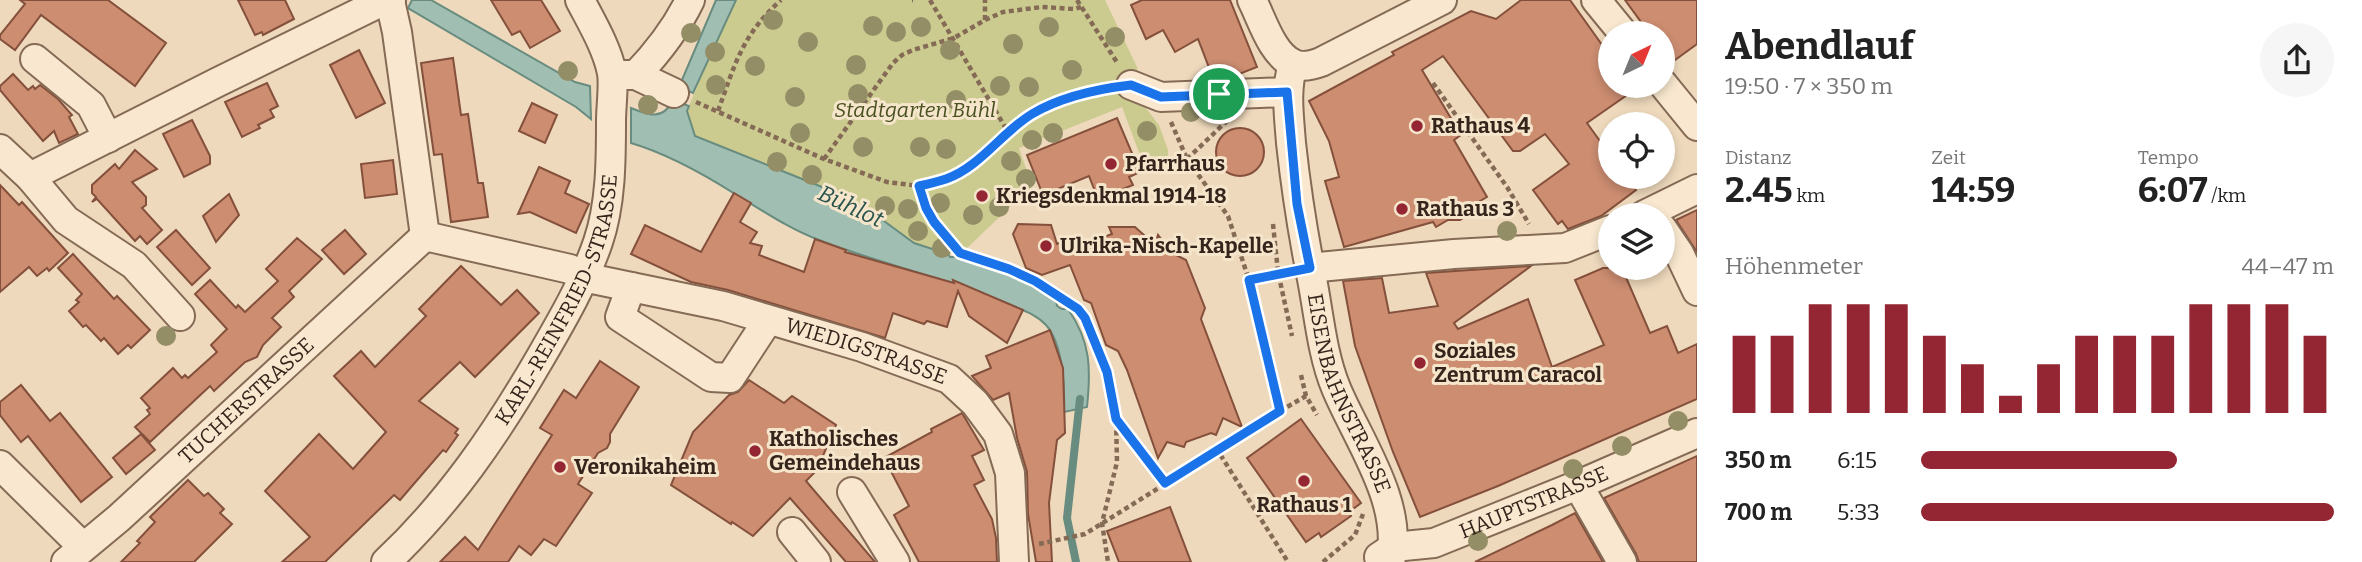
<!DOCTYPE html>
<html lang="de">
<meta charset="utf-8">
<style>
body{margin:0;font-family:Bitter,serif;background:#f6f6f6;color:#222;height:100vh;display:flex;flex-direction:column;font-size:26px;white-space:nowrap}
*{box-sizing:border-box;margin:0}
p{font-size:23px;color:#767676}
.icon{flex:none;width:38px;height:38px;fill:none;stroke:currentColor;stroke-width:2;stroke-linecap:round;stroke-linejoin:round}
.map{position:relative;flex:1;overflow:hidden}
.side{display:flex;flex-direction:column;background:#fff;width:665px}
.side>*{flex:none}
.needle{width:46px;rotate:43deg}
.fabs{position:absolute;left:1598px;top:21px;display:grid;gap:14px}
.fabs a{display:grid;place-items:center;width:77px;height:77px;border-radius:50%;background:#fff;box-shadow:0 4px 10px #0003;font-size:35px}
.pin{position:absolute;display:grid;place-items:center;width:60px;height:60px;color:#fff;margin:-30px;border:4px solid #fff;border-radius:50%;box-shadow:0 2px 7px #0007}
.round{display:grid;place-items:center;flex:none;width:74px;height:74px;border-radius:37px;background:#f6f6f6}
.head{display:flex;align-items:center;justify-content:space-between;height:119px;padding:0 28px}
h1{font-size:38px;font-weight:700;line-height:52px}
.stats{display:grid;grid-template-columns:repeat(3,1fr);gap:10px;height:119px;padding:7px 28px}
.stats div{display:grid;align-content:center}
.stats b{font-size:35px;font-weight:700}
.stats small{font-size:19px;font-weight:400}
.stats p{font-size:19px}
.chart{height:196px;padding:14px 28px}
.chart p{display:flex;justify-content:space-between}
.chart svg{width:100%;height:126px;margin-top:7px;stroke:#942532;stroke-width:6}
ul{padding:0 28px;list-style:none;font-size:23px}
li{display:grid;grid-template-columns:112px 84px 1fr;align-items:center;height:52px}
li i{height:18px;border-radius:9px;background:#942532}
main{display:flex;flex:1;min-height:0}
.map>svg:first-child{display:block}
.green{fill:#cbcb90}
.water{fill:#a0bfb2;stroke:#688c7f;stroke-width:2}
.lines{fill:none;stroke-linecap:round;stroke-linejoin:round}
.stream{stroke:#688c7f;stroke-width:8}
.building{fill:#cc8d71;stroke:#84503b;stroke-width:2}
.minor-casing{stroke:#856a56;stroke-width:32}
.path{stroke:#856a56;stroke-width:4.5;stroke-dasharray:5 3.5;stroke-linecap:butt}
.minor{stroke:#f9e8cf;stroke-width:28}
.tree{fill:#948e67}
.route-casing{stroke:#fff;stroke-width:14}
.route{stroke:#1a73e8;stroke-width:9}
.poi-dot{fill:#942532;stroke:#f5e5cb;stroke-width:2.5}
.labels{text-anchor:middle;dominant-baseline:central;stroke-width:6;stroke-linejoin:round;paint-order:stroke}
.park-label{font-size:21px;font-style:italic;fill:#4a5121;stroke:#f5e5cb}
.poi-label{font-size:21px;font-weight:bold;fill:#34241b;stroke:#f5e5cb;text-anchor:start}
.street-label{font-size:21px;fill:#34241b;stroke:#f5e5cb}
.water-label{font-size:23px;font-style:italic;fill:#29544d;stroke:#f5e5cb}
</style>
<main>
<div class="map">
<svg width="1697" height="562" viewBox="0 0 1697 562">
<rect width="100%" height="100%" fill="#eed9bc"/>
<polygon class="green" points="736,0 1105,0 1137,67 1142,103 1159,125 1168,150 1168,158 1162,164 1146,171 1122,107 1019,148 1032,186 965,250 958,248 948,254 914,243 884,221 842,195 695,136 687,111 717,38"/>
<g class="water">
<polygon points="412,0 431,0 575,82 590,86 591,119 576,107 408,8"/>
<polygon points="716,0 736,0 693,93 679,87"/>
<path d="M 673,100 L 689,106 L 687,111 L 695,136 L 842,195 L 884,221 L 914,243 L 948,254 L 950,257 L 957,257 L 1009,273 L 1056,300 L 1057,306 L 1062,309 L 1068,309 C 1091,342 1091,369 1087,407 L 1064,412 C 1065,388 1063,344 1046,325 C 1035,313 1019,309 1004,302 C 944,277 880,264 819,240 C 789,229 762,210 735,194 C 702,173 668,154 631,143 L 631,108 C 648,115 663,121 673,100 Z"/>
</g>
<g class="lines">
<polyline class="stream" points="1076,562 1067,518 1080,399"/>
</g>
<g class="building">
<polygon points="20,0 108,0 166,43 135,86 41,15 15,50 0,39 0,35 25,4"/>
<polygon points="238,0 285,0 294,19 263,35 262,32 255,35"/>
<polygon points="491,0 541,0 560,31 530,48 520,31 512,35"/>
<polygon points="1142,0 1230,0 1257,67 1229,78 1213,78 1198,39 1175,52 1163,30 1146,39 1131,5"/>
<polygon points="1521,0 1570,0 1610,56 1610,86 1640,86 1587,123 1610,155 1610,177 1626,177 1636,190 1601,216 1568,229 1562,221 1558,224 1533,190 1569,164 1545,134 1520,151 1513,151 1443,56 1422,70 1461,135 1454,140 1487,197 1475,204 1469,214 1460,220 1448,220 1436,227 1433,222 1344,247 1325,181 1339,177 1329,141 1309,101 1394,55 1392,52 1471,11 1496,19"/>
<polygon points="1625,0 1697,0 1697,44 1671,63 1662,52 1662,33 1649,33"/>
<polygon points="359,50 385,103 356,118 330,65"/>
<polygon points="453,58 461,115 468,114 478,183 483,183 488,217 451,222 442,154 434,155 421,63"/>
<polygon points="13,74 28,90 33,86 35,89 40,85 58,99 72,115 69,117 78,134 59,143 54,131 43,141 0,90 0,86"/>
<polygon points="267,83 278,106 270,110 274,117 258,125 260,128 242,137 225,102"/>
<polygon points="532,103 557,115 545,143 519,131"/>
<polygon points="1117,118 1140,172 1129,177 1133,185 1098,199 1089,176 1043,195 1027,155"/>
<polygon points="192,120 210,156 210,164 184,177 163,134"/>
<circle cx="1240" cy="152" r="24"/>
<polygon points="135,150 157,169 132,182 146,197 146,205 142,208 162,230 147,244 140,236 135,241 97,199 92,202 96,197 92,193 92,185 115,164 119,169"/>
<polygon points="393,160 397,194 365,198 361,164"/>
<polygon points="539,167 570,181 565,193 589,204 576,233 530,212 518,214"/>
<polygon points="0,185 19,205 22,202 68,253 49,271 47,268 37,276 29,267 0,292"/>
<polygon points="734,193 751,203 740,222 757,232 750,243 762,246 759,255 804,272 815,239 846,250 845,252 954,283 953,280 1023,310 1007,343 969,316 958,291 947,327 927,321 924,324 893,313 885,338 728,290 691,282 631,254 645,225 701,252"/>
<polygon points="229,194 239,215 216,242 203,216"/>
<polygon points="1697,210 1697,252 1676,220"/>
<polygon points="1018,224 1051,225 1057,244 1072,238 1075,248 1112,234 1109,227 1135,227 1155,245 1158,235 1172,253 1186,260 1205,308 1201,319 1242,427 1223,418 1216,435 1211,433 1186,442 1184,447 1167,442 1158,458 1127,370 1118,351 1106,345 1091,303 1084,300 1070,265 1042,275 1026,268 1013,234"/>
<polygon points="176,230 210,268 192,285 157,247"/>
<polygon points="345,230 366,254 344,274 322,250"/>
<polygon points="297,238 322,259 289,291 294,297 272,318 281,327 263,345 257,357 245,362 214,391 210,386 150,442 135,427 150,414 147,410 150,408 141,398 173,368 182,378 185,375 188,378 217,352 211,345 227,329 195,294 210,280 236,308 238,305 245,312 278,281 266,269"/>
<polygon points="73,254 114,299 117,296 150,330 131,348 128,345 118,354 104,338 101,341 86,325 83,327 69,311 79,302 76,300 82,294 58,268"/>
<polygon points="461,266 501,305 517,290 539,313 475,377 460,362 419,401 458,429 455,433 458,435 446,452 443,450 400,500 394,495 325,562 282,562 310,537 265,491 319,434 353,469 386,432 334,376 361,351 375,367 426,316 419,309"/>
<polygon points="1531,266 1454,323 1458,329 1528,299 1552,367 1604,345 1575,280 1603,268 1622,268 1650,333 1667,326 1678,353 1697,344 1697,399 1498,486 1420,517 1393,452 1355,346 1343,281 1382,278 1389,313 1438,306 1426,273"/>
<polygon points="1050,330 1063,368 1065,433 1057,440 1049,503 1052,562 1036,562 1028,514 1027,472 1017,438 1009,393 993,400 972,376 991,368 986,356"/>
<polygon points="600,361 639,387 610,434 610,442 607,448 598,453 578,484 592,493 556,546 544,539 531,555 519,546 508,562 440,562 465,537 478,550 552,435 540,428 564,390 576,398"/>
<polygon points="749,380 784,403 792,396 836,425 817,470 806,481 875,562 846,562 790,498 753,536 732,522 731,524 671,485 693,432 729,395 738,392"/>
<polygon points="21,385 50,421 60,413 112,477 81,502 28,436 21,442 0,415 0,402"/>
<polygon points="962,413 984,450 972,456 984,480 974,485 992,519 996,538 997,562 919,562 894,515 909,506 884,458 932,432 931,429"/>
<polygon points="1301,419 1361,503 1349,512 1351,516 1321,537 1319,533 1306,542 1247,458"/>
<polygon points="141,434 155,450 126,474 113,458"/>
<polygon points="1697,456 1697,562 1639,562 1636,554 1604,498"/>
<polygon points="188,480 204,496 208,493 224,509 220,513 232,524 194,562 121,562 140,543 137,541 155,522 150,517"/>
<polygon points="1170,507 1191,562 1119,562 1107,531"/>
<polygon points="1575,513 1603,562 1475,562 1552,525"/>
</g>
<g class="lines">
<defs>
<g id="minor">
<path d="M 1252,0 C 1262,19 1272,55 1294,64 C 1303,68 1313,65 1321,62 L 1442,0"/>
<polyline points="1596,0 1623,33"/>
<polyline points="35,59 91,105 108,138"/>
<path id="s1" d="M 1293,64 C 1285,91 1289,115 1291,143 C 1296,189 1303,234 1312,279 C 1319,315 1322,354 1336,388 C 1357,439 1405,504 1390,562"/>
<polyline points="619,75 636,75 674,93"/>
<path d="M 636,75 C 657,53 677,27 690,0"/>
<polyline points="1662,83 1697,126"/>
<polyline points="1131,85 1161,97 1287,92"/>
<polyline points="0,149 30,177 66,220 134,265 180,316"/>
<polyline points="30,177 218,82 377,4 391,0"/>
<polyline points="1644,215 1697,189"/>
<polyline points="1662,228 1679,253 1697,291"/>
<path id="s2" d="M 425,236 L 570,269 L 583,277 L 723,306 L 862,347 L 949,379 L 975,403 L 998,434 L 1010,473 L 1014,562"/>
<polyline points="1309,268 1454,254 1565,248 1610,230"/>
<polyline points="631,287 620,317 711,377 730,378 768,320"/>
<polyline points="0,465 83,547"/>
<polyline points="1578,485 1622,562"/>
<polyline points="852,492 895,562"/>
<polyline points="792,532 816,562"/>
<path id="s3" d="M 1379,557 L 1394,547 L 1434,543 L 1578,485 L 1697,433"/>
<path id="s4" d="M 66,562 L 119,518 L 425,236 L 397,32 L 390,1"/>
<path id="s5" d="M 386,562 C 449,503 496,434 539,360 C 561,322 584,283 598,242 C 611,204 611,160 611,121 C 611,107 614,85 612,73 C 607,48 592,23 580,0"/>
</g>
</defs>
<use href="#minor" class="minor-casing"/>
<g class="path">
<polyline points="912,0 913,0"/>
<polyline points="930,0 1008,132"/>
<polyline points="1077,0 1118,64"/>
<polyline points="985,20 985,0"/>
<polyline points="1433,83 1507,187 1529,224"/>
<polyline points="696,102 824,159 887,182 919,186 946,179 961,171 1030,115 1049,104 1079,94 1108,88"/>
<path d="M 718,111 C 735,64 742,35 781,0"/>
<polyline points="1171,122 1187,159 1228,216 1249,280 1280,411 1218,451 1288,562"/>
<polyline points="824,159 893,63 902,55 913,50 954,38 985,20 1003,12 1042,7 1074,9 1081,7"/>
<polyline points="1187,159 1229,119"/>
<polyline points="919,186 926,208 934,221 960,253 988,261 1035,281 1070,303 1085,318 1107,372 1116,419 1117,462 1102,523 1108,562"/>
<polyline points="1273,224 1278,272 1292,336"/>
<polyline points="1249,280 1279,272"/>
<polyline points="1301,375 1306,396 1317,415"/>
<polyline points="1280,411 1306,396"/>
<polyline points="1117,420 1164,483"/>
<polyline points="1039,544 1085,534 1218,451"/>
<polyline points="1323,562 1355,535 1363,514"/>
</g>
<use href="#minor" class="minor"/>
</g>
<g class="tree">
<circle cx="773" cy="20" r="10"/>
<circle cx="873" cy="26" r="10"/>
<circle cx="921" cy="27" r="10"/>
<circle cx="1049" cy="27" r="10"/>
<circle cx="896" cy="32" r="10"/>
<circle cx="691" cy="33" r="10"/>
<circle cx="1115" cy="37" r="10"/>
<circle cx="808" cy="42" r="10"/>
<circle cx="1013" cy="44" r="10"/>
<circle cx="950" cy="50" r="10"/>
<circle cx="715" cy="52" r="10"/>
<circle cx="856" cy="65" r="10"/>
<circle cx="755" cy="66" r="10"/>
<circle cx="1072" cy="70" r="10"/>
<circle cx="568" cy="71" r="10"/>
<circle cx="716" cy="85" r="10"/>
<circle cx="1000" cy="86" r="10"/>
<circle cx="1029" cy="87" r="10"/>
<circle cx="858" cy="94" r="10"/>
<circle cx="795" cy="97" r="10"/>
<circle cx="956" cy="100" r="10"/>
<circle cx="648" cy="105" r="10"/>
<circle cx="1191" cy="112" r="10"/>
<circle cx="1147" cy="131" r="10"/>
<circle cx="800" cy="133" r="10"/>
<circle cx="1053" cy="133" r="10"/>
<circle cx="1032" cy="140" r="10"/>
<circle cx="863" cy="147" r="10"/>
<circle cx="920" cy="147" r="10"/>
<circle cx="946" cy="149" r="10"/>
<circle cx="1011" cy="161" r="10"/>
<circle cx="777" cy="162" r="10"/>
<circle cx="812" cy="175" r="10"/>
<circle cx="1026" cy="179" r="10"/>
<circle cx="940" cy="203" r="10"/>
<circle cx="885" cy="206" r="10"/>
<circle cx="999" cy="207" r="10"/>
<circle cx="908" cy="209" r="10"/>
<circle cx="973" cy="215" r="10"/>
<circle cx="918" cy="231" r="10"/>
<circle cx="1507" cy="231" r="10"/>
<circle cx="942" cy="248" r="10"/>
<circle cx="166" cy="336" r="10"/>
<circle cx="1678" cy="421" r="10"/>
<circle cx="1622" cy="446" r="10"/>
<circle cx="1573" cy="469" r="10"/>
<circle cx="1478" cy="541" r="10"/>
</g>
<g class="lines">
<defs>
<path id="route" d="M 1131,85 L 1161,97 L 1287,92 L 1297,204 L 1310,268 L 1249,280 L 1280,411 L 1165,483 L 1116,419 L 1107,372 L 1085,318 L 1078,309 L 1035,281 L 1009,269 L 960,253 L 934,222 L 926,208 L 919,186 C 928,184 937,182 946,179 C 980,167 1002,132 1032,114 C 1062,96 1097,89 1131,85 Z"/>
</defs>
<use href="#route" class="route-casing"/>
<use href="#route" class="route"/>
</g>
<g class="poi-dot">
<circle cx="1417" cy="126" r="7"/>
<circle cx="1111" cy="164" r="7"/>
<circle cx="982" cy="196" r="7"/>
<circle cx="1402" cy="209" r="7"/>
<circle cx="1046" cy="246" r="7"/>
<circle cx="1420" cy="363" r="7"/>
<circle cx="755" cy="451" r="7"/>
<circle cx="560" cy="467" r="7"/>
<circle cx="1304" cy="481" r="7"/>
</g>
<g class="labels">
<g class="park-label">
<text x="915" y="110">Stadtgarten Bühl</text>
</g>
<g class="poi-label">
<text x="1431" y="126">Rathaus 4</text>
<text x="1125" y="164">Pfarrhaus</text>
<text x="996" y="196">Kriegsdenkmal 1914-18</text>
<text x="1416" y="209">Rathaus 3</text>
<text x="1060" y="246">Ulrika-Nisch-Kapelle</text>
<text x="1434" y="351">Soziales<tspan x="1434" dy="24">Zentrum Caracol</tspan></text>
<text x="769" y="439">Katholisches<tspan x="769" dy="24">Gemeindehaus</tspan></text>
<text x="574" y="467">Veronikaheim</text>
<text x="1304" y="505" text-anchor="middle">Rathaus 1</text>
</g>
<g class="street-label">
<text stroke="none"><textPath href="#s5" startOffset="318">KARL-REINFRIED-STRASSE</textPath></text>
<text stroke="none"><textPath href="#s2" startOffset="457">WIEDIGSTRASSE</textPath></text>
<text stroke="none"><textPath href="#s1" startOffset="338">EISENBAHNSTRASSE</textPath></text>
<text stroke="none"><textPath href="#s4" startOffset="242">TUCHERSTRASSE</textPath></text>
<text stroke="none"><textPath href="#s3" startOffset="166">HAUPTSTRASSE</textPath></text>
</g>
<g class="water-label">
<text transform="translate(851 206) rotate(25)">Bühlot</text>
</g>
</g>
</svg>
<div class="fabs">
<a><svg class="needle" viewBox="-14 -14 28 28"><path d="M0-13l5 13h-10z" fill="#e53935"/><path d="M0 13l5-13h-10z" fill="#767676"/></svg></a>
<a><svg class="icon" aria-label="locate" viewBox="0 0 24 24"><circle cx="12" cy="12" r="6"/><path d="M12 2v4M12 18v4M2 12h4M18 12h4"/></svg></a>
<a><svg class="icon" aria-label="layers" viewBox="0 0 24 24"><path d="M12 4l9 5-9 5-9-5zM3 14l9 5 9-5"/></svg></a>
</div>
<div class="pin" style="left:1219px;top:94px;background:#1e9e55"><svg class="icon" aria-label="arrive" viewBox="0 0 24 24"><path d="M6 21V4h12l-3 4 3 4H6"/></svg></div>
</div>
<section class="side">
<div class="head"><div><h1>Abendlauf</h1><p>19:50 · 7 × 350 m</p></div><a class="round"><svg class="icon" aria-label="share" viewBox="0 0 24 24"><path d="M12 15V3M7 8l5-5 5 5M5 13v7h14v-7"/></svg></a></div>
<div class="stats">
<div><p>Distanz</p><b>2.45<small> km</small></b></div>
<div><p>Zeit</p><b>14:59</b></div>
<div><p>Tempo</p><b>6:07<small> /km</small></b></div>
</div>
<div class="chart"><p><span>Höhenmeter</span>44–47 m</p>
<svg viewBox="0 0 160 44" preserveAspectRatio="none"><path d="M5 44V17M15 44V17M25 44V6M35 44V6M45 44V6M55 44V17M65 44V27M75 44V38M85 44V27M95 44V17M105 44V17M115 44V17M125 44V6M135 44V6M145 44V6M155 44V17"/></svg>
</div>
<ul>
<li><b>350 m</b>6:15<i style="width:62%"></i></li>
<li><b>700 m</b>5:33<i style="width:100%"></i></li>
</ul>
</section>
</main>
